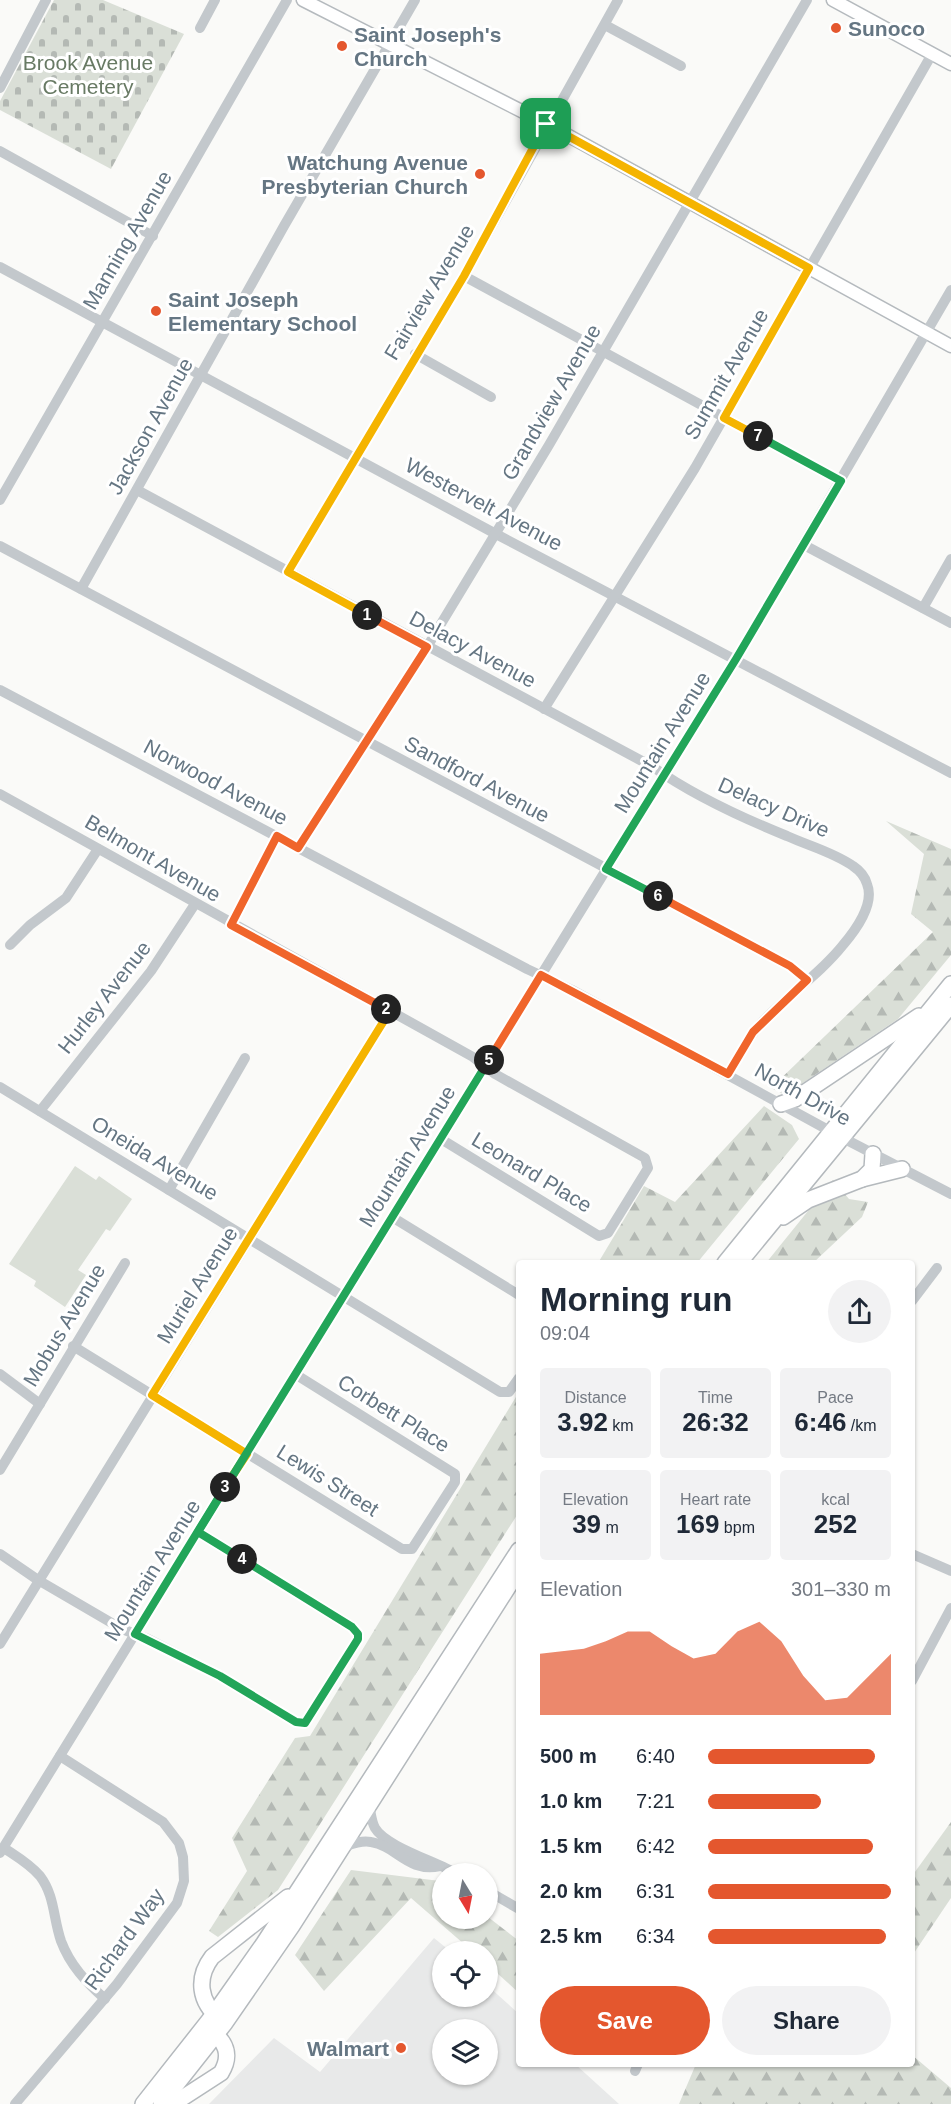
<!DOCTYPE html>
<meta charset="utf-8">
<style>
body{margin:0;font-family:Arial,sans-serif;background:#f2f2f3;color:#1f2937;height:100vh;display:flex;flex-direction:column;font-size:22px;white-space:nowrap}
*{box-sizing:border-box;margin:0}
p{font-size:20px;color:#747a83}
.icon{flex:none;width:33px;height:33px;fill:none;stroke:currentColor;stroke-width:2;stroke-linecap:round;stroke-linejoin:round}
.map{position:relative;flex:1;overflow:hidden}
.drawer{position:absolute;left:516px;top:1260px;width:399px;height:807px;display:flex;flex-direction:column;background:#fff;border-radius:6px;box-shadow:0 2px 4px #0004}
.drawer>*{flex:none}
.needle{width:39px;rotate:170deg}
.tools{position:absolute;left:432px;top:1863px;display:grid;gap:12px}
.tools a{display:grid;place-items:center;width:66px;height:66px;border-radius:50%;background:#fff;box-shadow:0 2px 4px #0004;font-size:30px}
.pin{position:absolute;display:grid;place-items:center;width:51px;height:51px;color:#fff;margin:-26px;border-radius:12px;box-shadow:0 3px 9px #0006}
.km{position:absolute;width:30px;height:30px;margin:-15px;border-radius:50%;background:#222;color:#fff;font-size:16px;line-height:30px;text-align:center}
.round{display:grid;place-items:center;flex:none;width:63px;height:63px;border-radius:32px;background:#f2f2f3}
.headline{display:flex;align-items:center;justify-content:space-between;height:102px;padding:0 24px}
h1{font-size:33px;font-weight:700;line-height:45px}
.stats{display:grid;grid-template-columns:repeat(3,1fr);gap:9px;height:102px;padding:6px 24px}
.stats div{display:grid;align-content:center;border-radius:6px;background:#f2f2f3;text-align:center}
.stats b{font-size:26px;font-weight:700}
.stats small{font-size:16px;font-weight:400}
.stats p{font-size:16px}
.chart{height:168px;padding:12px 24px}
.chart p{display:flex;justify-content:space-between}
.chart svg{width:100%;height:108px;margin-top:6px;fill:#e4572e;opacity:.7}
.action{display:flex;gap:12px;margin-top:auto;padding:12px 24px}
.action a{flex:1;height:69px;border-radius:36px;background:#e4572e;color:#fff;font-size:24px;font-weight:700;line-height:69px;text-align:center}
.action a+a{background:#f2f2f3;color:#1f2937}
ul{padding:0 24px;list-style:none;font-size:20px}
li{display:grid;grid-template-columns:96px 72px 1fr;align-items:center;height:45px}
li i{height:15px;border-radius:8px;background:#e4572e}
.map>svg:first-child{display:block}
.built{fill:#e8e9e9;fill-rule:evenodd}
.forest{fill:url(#forest-firs)}
.cemetery{fill:url(#cemetery-stones)}
.pitch{fill:#dadfd7}
.lines{fill:none;stroke-linecap:round;stroke-linejoin:round}
.major-casing{stroke:#b5babe;stroke-width:15}
.highway-casing{stroke:#b4b9bd;stroke-width:18}
.minor{stroke:#c3c8cc;stroke-width:10}
.major{stroke:#fff;stroke-width:12}
.highway{stroke:#fff;stroke-width:15}
.split-1-casing{stroke:#fff;stroke-width:12}
.split-2-casing{stroke:#fff;stroke-width:12}
.split-3-casing{stroke:#fff;stroke-width:12}
.split-4-casing{stroke:#fff;stroke-width:12}
.split-5-casing{stroke:#fff;stroke-width:12}
.split-6-casing{stroke:#fff;stroke-width:12}
.split-7-casing{stroke:#fff;stroke-width:12}
.split-8-casing{stroke:#fff;stroke-width:12}
.split-1{stroke:#f5b400;stroke-width:8}
.split-2{stroke:#f0652b;stroke-width:8}
.split-3{stroke:#f5b400;stroke-width:8}
.split-4{stroke:#22a559;stroke-width:8}
.split-5{stroke:#22a559;stroke-width:8}
.split-6{stroke:#f0652b;stroke-width:8}
.split-7{stroke:#22a559;stroke-width:8}
.split-8{stroke:#f5b400;stroke-width:8}
.poi-dot{fill:#e4572e;stroke:#fff;stroke-width:2}
.labels{text-anchor:middle;dominant-baseline:central;stroke-width:6;stroke-linejoin:round;paint-order:stroke}
.poi-label{font-size:21px;font-weight:bold;fill:#657683;stroke:#fff;text-anchor:start}
.park-label{font-size:21px;fill:#687a64;stroke:#fff}
.street-label{font-size:21px;fill:#657683;stroke:#fff}
</style>
<div class="map">
<svg width="951" height="2104" viewBox="0 0 951 2104">
<defs>
<pattern id="forest-firs" width="22" height="20" patternUnits="userSpaceOnUse" patternTransform="scale(1.5)"><rect width="22" height="20" fill="#dadfd7"/><path d="M5 1l3.5 6h-7zM16 11l3.5 6h-7z" fill="#b4b9b4"/></pattern>
<pattern id="cemetery-stones" width="16" height="16" patternUnits="userSpaceOnUse" patternTransform="scale(1.5)"><rect width="16" height="16" fill="#dadfd7"/><path d="M2 7V4a2 2 0 0 1 4 0v3zM10 15v-3a2 2 0 0 1 4 0v3z" fill="#b4b9b4"/></pattern>
</defs>
<rect width="100%" height="100%" fill="#fafaf8"/>
<path class="built" d="M 434,1938 L 450,1951 L 442,1952 L 442,1996 L 488,1996 L 488,1986 L 519,2014 L 519,2064 L 575,2064 L 619,2104 L 209,2104 L 274,2038 L 320,2072 ZM 442,2030 L 488,2030 L 488,2074 L 442,2074 Z"/>
<g class="forest">
<polygon points="886,821 951,849 951,955 898,1019 785,1095 771,1088 933,932 911,914 924,854"/>
<polygon points="764,1106 792,1125 799,1139 697,1263 598,1263 644,1186 675,1202"/>
<polygon points="833,1180 849,1199 868,1202 862,1217 813,1263 766,1263"/>
<polygon points="519,1392 519,1512 278,1890 218,1937 209,1931 247,1871 232,1838 295,1738 310,1736"/>
<polygon points="951,1822 951,1898 912,1956 912,1876"/>
<polygon points="351,1870 440,1881 442,1883 442,1918 488,1917 519,1941 519,1993 488,1965 488,1952 472,1951 411,1898 324,1991 295,1955"/>
<polygon points="912,2055 951,2088 951,2104 679,2104 696,2064 912,2064"/>
</g>
<polygon class="cemetery" points="54,0 103,0 184,34 111,169 0,110 0,101"/>
<polygon class="pitch" points="75,1166 96,1180 99,1176 132,1199 110,1231 106,1229 78,1270 86,1275 65,1307 34,1286 36,1281 9,1264"/>
<g class="lines">
<defs>
<g id="major">
<polyline points="303,0 547,124 951,346"/>
<polyline points="833,0 951,64"/>
</g>
<g id="highway">
<polyline points="781,1104 795,1099 919,1016"/>
<polyline points="862,1179 902,1169"/>
<polyline points="783,1217 808,1200 862,1179 872,1169 873,1154"/>
<polyline points="725,1263 951,984"/>
<polyline points="739,1263 951,1005"/>
<path d="M 220,2019 C 199,2002 196,1978 212,1957 L 288,1897"/>
<polyline points="143,2104 214,2014 264,1943 519,1550"/>
<polyline points="161,2104 225,2023 292,1926 519,1570"/>
<path d="M 173,2104 L 221,2073 C 232,2055 226,2041 209,2029"/>
</g>
</defs>
<use href="#major" class="major-casing"/>
<use href="#highway" class="highway-casing"/>
<g class="minor">
<polyline points="605,25 681,66"/>
<polyline points="200,28 215,0"/>
<polyline points="0,88 46,0"/>
<polyline points="0,151 153,236"/>
<polyline points="0,267 496,534 951,773"/>
<polyline points="464,276 841,481"/>
<polyline points="415,354 491,397"/>
<path d="M 137,490 L 653,767 C 694,796 740,817 787,836 C 809,846 833,852 853,866 C 859,870 865,877 867,884 C 875,904 855,931 843,945 C 820,974 788,995 763,1021 C 748,1037 739,1056 728,1074"/>
<polyline points="0,500 287,0"/>
<polyline points="804,545 951,623"/>
<polyline points="0,546 790,966 807,980"/>
<polyline points="288,572 464,276 618,0"/>
<polyline points="81,589 284,226 415,0"/>
<polyline points="923,608 951,559"/>
<polyline points="0,690 527,969 572,990 841,1137 951,1194"/>
<polyline points="544,709 695,468 932,54"/>
<polyline points="0,794 473,1057 495,1074 645,1158 648,1168 608,1233 599,1236 441,1139"/>
<polyline points="298,848 427,647 549,445 807,0"/>
<polyline points="231,925 277,836"/>
<polyline points="10,945 30,925 66,898 98,849"/>
<polyline points="0,1087 500,1392 509,1392 519,1378"/>
<polyline points="40,1111 151,971 195,904"/>
<polyline points="169,1190 245,1058"/>
<polyline points="392,1217 519,1295"/>
<polyline points="912,1301 937,1268"/>
<polyline points="73,1346 402,1549 412,1549 455,1482 455,1474 295,1374"/>
<polyline points="0,1374 40,1404"/>
<polyline points="0,1470 125,1263"/>
<polyline points="0,1554 38,1580 122,1629 148,1639 220,1676 296,1722 305,1723 358,1639 358,1634 352,1627 198,1532"/>
<polyline points="912,1554 951,1571"/>
<polyline points="0,1644 390,1011"/>
<polyline points="912,1681 951,1608"/>
<path d="M 369,1805 C 371,1812 371,1821 375,1828 C 386,1847 438,1862 457,1874"/>
<path d="M 343,1847 C 352,1844 361,1840 371,1842 C 397,1846 407,1873 440,1866"/>
<path d="M 4,1848 C 16,1856 30,1864 40,1876 C 55,1896 53,1918 61,1941 C 70,1965 86,1982 105,1999"/>
<polyline points="0,1853 736,659 951,290"/>
<polyline points="488,1891 519,1909"/>
<polyline points="635,2071 638,2064"/>
<polyline points="15,2104 117,1984 177,1903 184,1881 183,1857 179,1843 163,1822 60,1756"/>
</g>
<use href="#major" class="major"/>
<use href="#highway" class="highway"/>
</g>
<g class="lines">
<defs>
<polyline id="split-1" points="367,615 288,572 464,276 546,124"/>
<polyline id="split-2" points="367,615 427,647 298,848 277,836 231,925 386,1009"/>
<polyline id="split-3" points="225,1487 247,1454 152,1395 390,1011 386,1009"/>
<polyline id="split-4" points="225,1487 135,1634 220,1676 296,1722 305,1723 358,1639 358,1634 352,1627 242,1559"/>
<polyline id="split-5" points="242,1559 198,1532 489,1060"/>
<polyline id="split-6" points="489,1060 541,975 728,1074 753,1032 807,980 790,966 658,896"/>
<polyline id="split-7" points="658,896 606,869 736,659 841,481 758,436"/>
<polyline id="split-8" points="546,124 809,268 724,418 758,436"/>
</defs>
<use href="#split-1" class="split-1-casing"/>
<use href="#split-2" class="split-2-casing"/>
<use href="#split-3" class="split-3-casing"/>
<use href="#split-4" class="split-4-casing"/>
<use href="#split-5" class="split-5-casing"/>
<use href="#split-6" class="split-6-casing"/>
<use href="#split-7" class="split-7-casing"/>
<use href="#split-8" class="split-8-casing"/>
<use href="#split-1" class="split-1"/>
<use href="#split-2" class="split-2"/>
<use href="#split-3" class="split-3"/>
<use href="#split-4" class="split-4"/>
<use href="#split-5" class="split-5"/>
<use href="#split-6" class="split-6"/>
<use href="#split-7" class="split-7"/>
<use href="#split-8" class="split-8"/>
</g>
<g class="poi-dot">
<circle cx="836" cy="28" r="6"/>
<circle cx="342" cy="46" r="6"/>
<circle cx="480" cy="174" r="6"/>
<circle cx="156" cy="311" r="6"/>
<circle cx="401" cy="2048" r="6"/>
</g>
<g class="labels">
<g class="poi-label">
<text x="848" y="28">Sunoco</text>
<text x="354" y="34">Saint Joseph's<tspan x="354" dy="24">Church</tspan></text>
<text x="468" y="162" text-anchor="end">Watchung Avenue<tspan x="468" dy="24">Presbyterian Church</tspan></text>
<text x="168" y="299">Saint Joseph<tspan x="168" dy="24">Elementary School</tspan></text>
<text x="389" y="2048" text-anchor="end">Walmart</text>
</g>
<g class="park-label">
<text x="88" y="62">Brook Avenue<tspan x="88" dy="24">Cemetery</tspan></text>
</g>
<g class="street-label">
<text transform="translate(127 240) rotate(-60)">Manning Avenue</text>
<text transform="translate(429 292) rotate(-59)">Fairview Avenue</text>
<text transform="translate(726 374) rotate(-60)">Summit Avenue</text>
<text transform="translate(551 402) rotate(-60)">Grandview Avenue</text>
<text transform="translate(150 426) rotate(-61)">Jackson Avenue</text>
<text transform="translate(484 504) rotate(28)">Westervelt Avenue</text>
<text transform="translate(473 649) rotate(28)">Delacy Avenue</text>
<text transform="translate(662 742) rotate(-58)">Mountain Avenue</text>
<text transform="translate(477 779) rotate(28)">Sandford Avenue</text>
<text transform="translate(216 782) rotate(28)">Norwood Avenue</text>
<text transform="translate(774 807) rotate(24)">Delacy Drive</text>
<text transform="translate(153 858) rotate(30)">Belmont Avenue</text>
<text transform="translate(104 997) rotate(-52)">Hurley Avenue</text>
<text transform="translate(803 1094) rotate(29)">North Drive</text>
<text transform="translate(407 1156) rotate(-58)">Mountain Avenue</text>
<text transform="translate(155 1158) rotate(31)">Oneida Avenue</text>
<text transform="translate(532 1172) rotate(31)">Leonard Place</text>
<text transform="translate(197 1285) rotate(-58)">Muriel Avenue</text>
<text transform="translate(64 1325) rotate(-59)">Mobus Avenue</text>
<text transform="translate(394 1413) rotate(32)">Corbett Place</text>
<text transform="translate(328 1480) rotate(32)">Lewis Street</text>
<text transform="translate(152 1570) rotate(-58)">Mountain Avenue</text>
<text transform="translate(124 1939) rotate(-54)">Richard Way</text>
</g>
</g>
</svg>
<div class="tools">
<a><svg class="needle" viewBox="-14 -14 28 28"><path d="M0-13l5 13h-10z" fill="#e53935"/><path d="M0 13l5-13h-10z" fill="#747a83"/></svg></a>
<a><svg class="icon" aria-label="locate" viewBox="0 0 24 24"><circle cx="12" cy="12" r="6"/><path d="M12 2v4M12 18v4M2 12h4M18 12h4"/></svg></a>
<a><svg class="icon" aria-label="layers" viewBox="0 0 24 24"><path d="M12 4l9 5-9 5-9-5zM3 14l9 5 9-5"/></svg></a>
</div>
<div class="pin" style="left:546px;top:124px;background:#1e9e55"><svg class="icon" aria-label="arrive" viewBox="0 0 24 24"><path d="M6 21V4h12l-3 4 3 4H6"/></svg></div>
<b class="km" style="left:367px;top:615px">1</b>
<b class="km" style="left:386px;top:1009px">2</b>
<b class="km" style="left:225px;top:1487px">3</b>
<b class="km" style="left:242px;top:1559px">4</b>
<b class="km" style="left:489px;top:1060px">5</b>
<b class="km" style="left:658px;top:896px">6</b>
<b class="km" style="left:758px;top:436px">7</b>
<section class="drawer">
<div class="headline"><div><h1>Morning run</h1><p>09:04</p></div><a class="round"><svg class="icon" aria-label="share" viewBox="0 0 24 24"><path d="M12 15V3M7 8l5-5 5 5M5 13v7h14v-7"/></svg></a></div>
<div class="stats">
<div><p>Distance</p><b>3.92<small> km</small></b></div>
<div><p>Time</p><b>26:32</b></div>
<div><p>Pace</p><b>6:46<small> /km</small></b></div>
</div>
<div class="stats">
<div><p>Elevation</p><b>39<small> m</small></b></div>
<div><p>Heart rate</p><b>169<small> bpm</small></b></div>
<div><p>kcal</p><b>252</b></div>
</div>
<div class="chart"><p><span>Elevation</span>301–330 m</p>
<svg viewBox="0 0 160 44" preserveAspectRatio="none"><path d="M0 44V19L10 18L20 17L30 14L40 10L50 10L60 16L70 21L80 19L90 10L100 6L110 14L120 28L130 38L140 37L150 28L160 19V44z"/></svg>
</div>
<ul>
<li><b>500 m</b>6:40<i style="width:91%"></i></li>
<li><b>1.0 km</b>7:21<i style="width:62%"></i></li>
<li><b>1.5 km</b>6:42<i style="width:90%"></i></li>
<li><b>2.0 km</b>6:31<i style="width:100%"></i></li>
<li><b>2.5 km</b>6:34<i style="width:97%"></i></li>
</ul>
<div class="action"><a>Save</a><a>Share</a></div>
</section>
</div>
